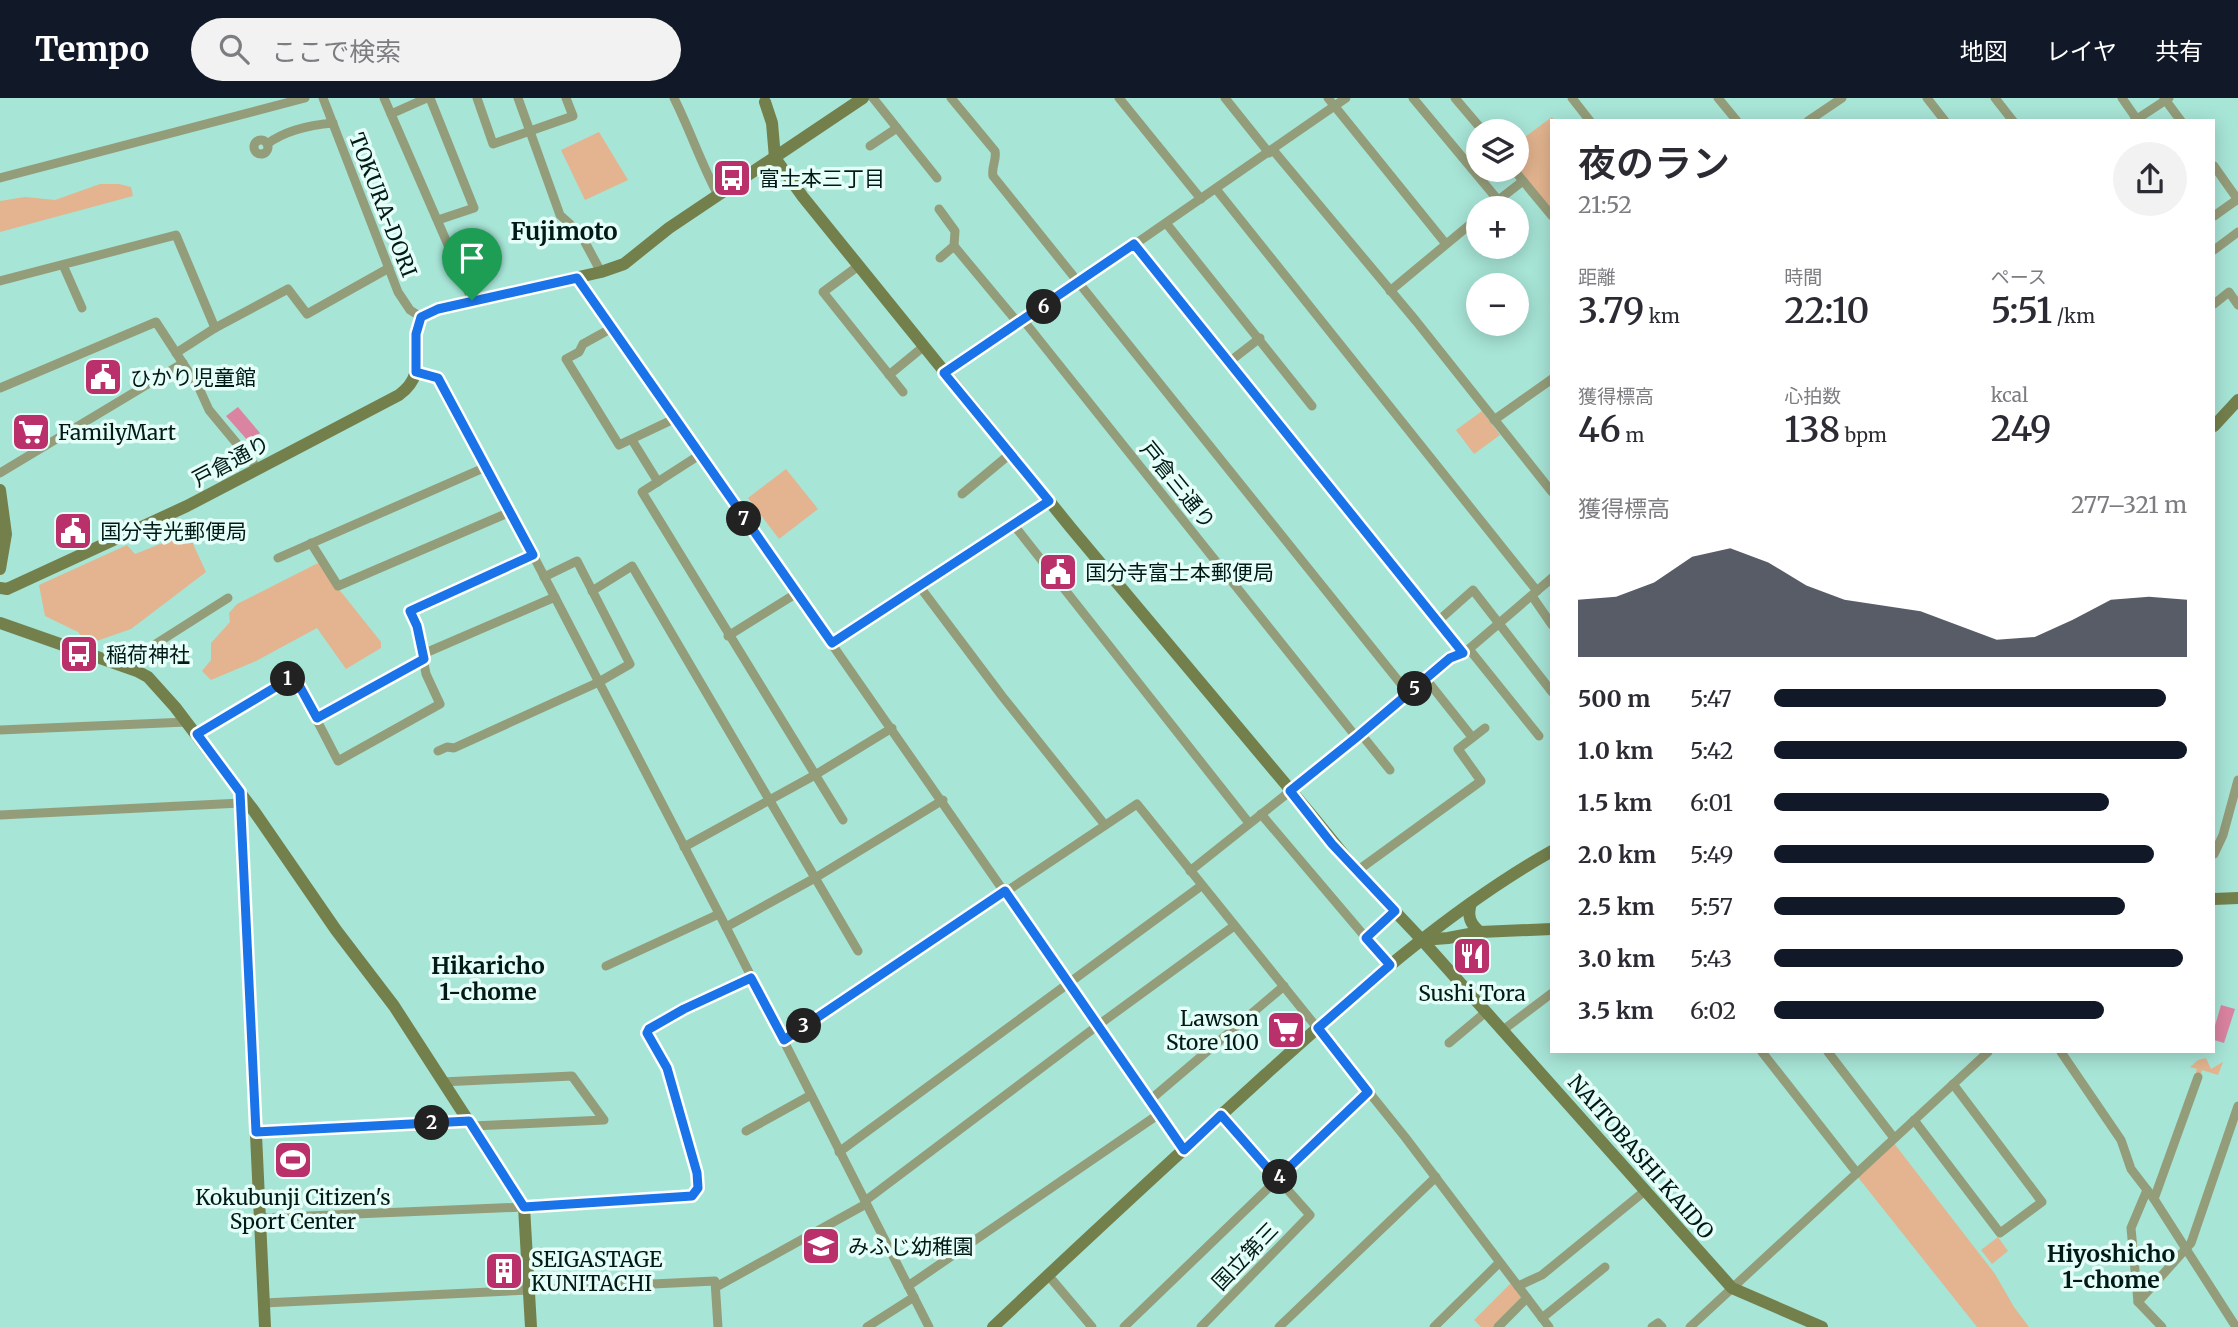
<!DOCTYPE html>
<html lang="ja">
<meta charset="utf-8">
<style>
body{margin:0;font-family:Merriweather,"Noto Sans JP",serif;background:#f2f2f3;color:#2b2b33;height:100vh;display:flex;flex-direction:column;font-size:26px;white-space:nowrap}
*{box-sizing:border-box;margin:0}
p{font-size:23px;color:#7c7c81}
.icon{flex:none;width:38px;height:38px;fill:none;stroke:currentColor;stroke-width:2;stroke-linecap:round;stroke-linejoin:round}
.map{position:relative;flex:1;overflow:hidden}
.panel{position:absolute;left:1550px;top:21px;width:665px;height:934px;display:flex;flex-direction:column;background:#fff;border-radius:0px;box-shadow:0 4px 18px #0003}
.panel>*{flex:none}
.tools{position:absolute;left:1466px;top:21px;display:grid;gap:14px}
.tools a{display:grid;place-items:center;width:63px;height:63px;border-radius:50%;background:#fff;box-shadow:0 4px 18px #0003;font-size:35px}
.pin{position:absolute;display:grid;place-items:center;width:60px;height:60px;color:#fff;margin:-72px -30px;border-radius:50% 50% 50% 0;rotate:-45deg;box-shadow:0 0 7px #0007}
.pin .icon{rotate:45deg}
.km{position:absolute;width:35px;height:35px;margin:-18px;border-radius:50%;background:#222;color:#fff;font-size:19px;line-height:35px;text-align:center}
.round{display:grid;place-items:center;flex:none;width:74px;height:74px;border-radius:37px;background:#f2f2f3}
.head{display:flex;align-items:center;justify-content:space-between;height:119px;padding:0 28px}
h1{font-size:38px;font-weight:600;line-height:52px}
.figures{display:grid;grid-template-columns:repeat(3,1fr);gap:10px;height:119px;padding:7px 28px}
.figures div{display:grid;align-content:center}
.figures b{font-size:35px;font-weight:600}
.figures small{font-size:19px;font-weight:400}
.figures p{font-size:19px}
.chart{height:196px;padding:14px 28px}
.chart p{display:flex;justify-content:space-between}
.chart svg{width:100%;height:126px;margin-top:7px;fill:#111827;opacity:.7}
ul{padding:0 28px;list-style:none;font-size:23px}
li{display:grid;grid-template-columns:112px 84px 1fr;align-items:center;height:52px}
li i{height:18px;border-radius:9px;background:#111827}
header{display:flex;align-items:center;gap:42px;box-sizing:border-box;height:98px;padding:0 35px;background:#111827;color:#fff}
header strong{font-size:33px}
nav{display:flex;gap:38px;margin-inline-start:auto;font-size:24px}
.search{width:490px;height:63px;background:#f2f2f3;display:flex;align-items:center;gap:18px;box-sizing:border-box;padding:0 24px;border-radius:38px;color:#7c7c81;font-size:26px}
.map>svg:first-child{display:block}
.green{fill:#e3b48f}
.water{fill:#db84a1}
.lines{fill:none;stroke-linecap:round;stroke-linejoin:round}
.street{stroke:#949d7a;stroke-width:9}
.secondary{stroke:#74804c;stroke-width:12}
.route-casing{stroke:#fff;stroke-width:14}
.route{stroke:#1a73e8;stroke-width:9}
.labels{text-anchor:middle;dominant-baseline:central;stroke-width:7;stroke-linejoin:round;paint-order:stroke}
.poi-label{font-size:21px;fill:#021a16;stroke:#e5fef8;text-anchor:start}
.street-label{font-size:21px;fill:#021a16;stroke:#e5fef8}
.neighbourhood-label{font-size:23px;font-weight:bold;fill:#021a16;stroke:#e5fef8}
.quarter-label{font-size:24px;font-weight:bold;fill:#021a16;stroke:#e5fef8}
</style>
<header>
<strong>Tempo</strong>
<div class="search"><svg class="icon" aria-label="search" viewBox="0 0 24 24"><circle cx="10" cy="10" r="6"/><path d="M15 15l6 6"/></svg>ここで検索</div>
<nav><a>地図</a><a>レイヤ</a><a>共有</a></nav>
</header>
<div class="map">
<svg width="2238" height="1229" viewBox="0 0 2238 1229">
<rect width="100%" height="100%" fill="#a7e5d7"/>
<g class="green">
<polygon points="1552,19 1555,23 1552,23 1552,113 1517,70 1517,45"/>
<polygon points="599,34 628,82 585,102 561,52"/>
<polygon points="100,86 119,86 131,89 133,98 0,134 0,103 25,99 55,102"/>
<polygon points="1482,313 1500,337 1474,356 1456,332"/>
<polygon points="786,371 818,411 779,441 748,400"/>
<polygon points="188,435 206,474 131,531 88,546 78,534 45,518 39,487 127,447 135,456"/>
<polygon points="318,465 381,544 381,550 346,571 317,530 256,563 211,582 202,573 211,562 211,545 230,524 229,515 237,506"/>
<polygon points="2206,960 2211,971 2223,964 2218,977 2202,972 2200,979 2195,978 2197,971 2190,969 2198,962"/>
<polygon points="1893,1044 1995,1176 2014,1209 2029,1229 1977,1229 1857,1078"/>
<polygon points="1998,1139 2008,1153 1992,1166 1981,1152"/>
<polygon points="1511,1185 1522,1201 1494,1229 1481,1229 1474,1222"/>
</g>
<g class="water">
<polygon points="238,309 260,335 249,344 226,318"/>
<polygon points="2221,907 2235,911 2224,945 2214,942 2214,931"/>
</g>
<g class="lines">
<g class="street">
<polyline points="323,0 398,194 410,212 421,219"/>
<polyline points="384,0 472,202"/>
<polyline points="430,0 474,110 438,122"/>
<polyline points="477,0 493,46 573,18 566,0"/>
<polyline points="518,0 560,117 580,135 601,174"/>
<path d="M 674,0 C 690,32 701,65 718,97"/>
<polyline points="873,0 937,80"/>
<path d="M 951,0 L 995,53 C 997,62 991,69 993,78 L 1409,596"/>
<polyline points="1119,0 1201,101"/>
<polyline points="1225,0 1269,55"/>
<polyline points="1328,0 1446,146"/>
<polyline points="1413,0 1498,102"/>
<polyline points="1455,0 1483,33"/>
<polyline points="1572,0 1590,23"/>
<polyline points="1718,0 1737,23"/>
<polyline points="1927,0 1945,23"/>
<polyline points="1995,0 2013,23"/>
<polyline points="2122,0 2138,23"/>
<polyline points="2164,0 2181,23"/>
<polyline points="391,16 427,0"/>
<polyline points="1808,23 1842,0"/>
<polyline points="2134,23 2169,0"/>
<circle cx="261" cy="49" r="7"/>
<path d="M 267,46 C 286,32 309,27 333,25"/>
<polyline points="870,48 897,30"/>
<polyline points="1273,52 1416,223 1552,394"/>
<polyline points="2214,68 2238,102"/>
<polyline points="1514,72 1552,118"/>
<polyline points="0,80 305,0"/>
<polyline points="1216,91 1537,493"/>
<polyline points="1488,110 1523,83"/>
<polyline points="939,111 955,133 954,148 1019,226"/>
<polyline points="2214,118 2238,101"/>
<polyline points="1166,125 1312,308"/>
<polyline points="1134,146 1463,555"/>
<polyline points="2214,152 2238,134"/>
<polyline points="940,160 954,148"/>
<polyline points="63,167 82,210"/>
<polyline points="857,169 823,194 903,294"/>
<polyline points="577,180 1184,1052"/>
<polyline points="0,183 176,137 215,230"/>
<polyline points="1390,193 1479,119"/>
<polyline points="2214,206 2229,194 2238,207"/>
<polyline points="1024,223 1357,640"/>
<polyline points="612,230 583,246 579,254 566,261 619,347 676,320"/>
<polyline points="176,255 215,230 288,191 307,216 389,170"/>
<polyline points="1229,264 1260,240"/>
<polyline points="417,274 438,280 533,457 726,829 929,1229"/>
<polyline points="944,275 1024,223 1346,0"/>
<polyline points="889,277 923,249"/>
<polyline points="0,290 156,224 199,290 209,312 258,371"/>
<polyline points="1494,322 1552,281"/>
<polyline points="632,342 658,384"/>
<polyline points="701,356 642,394 843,722"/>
<polyline points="0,375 183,265"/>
<polyline points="962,396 1010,356"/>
<polyline points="1013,426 1249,725"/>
<polyline points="311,445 338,488 510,414"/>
<polyline points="278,460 486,369"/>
<polyline points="920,489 1002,598 1105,727"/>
<polyline points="592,493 632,468 858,853"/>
<polyline points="1532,498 1552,527"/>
<polyline points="1438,523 1473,492 1552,594"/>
<polyline points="728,538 797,495"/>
<polyline points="832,545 1049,403"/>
<polyline points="1469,551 1539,638"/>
<polyline points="423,556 555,499"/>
<polyline points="121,568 228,500"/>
<polyline points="1426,581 1472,639"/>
<polyline points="317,620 424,561"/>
<polyline points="0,632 187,624"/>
<polyline points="197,636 294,578 338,663 440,606 426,576 417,528 410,514 533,457"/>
<polyline points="1361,636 1390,672"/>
<polyline points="438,653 447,649 454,650 599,584 630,566 577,463 544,479"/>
<polyline points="1261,716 1389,867"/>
<polyline points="0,717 241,705"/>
<polyline points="684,749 815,677 892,630"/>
<polyline points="2214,756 2223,737 2238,682"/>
<polyline points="1190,773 1357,640 1450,560 1469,551 1552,480"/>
<polyline points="1357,773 1481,683 1458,651 1485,630"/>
<polyline points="726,829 815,780 943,702"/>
<polyline points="1366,840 1395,813"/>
<polyline points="606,868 719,816"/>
<polyline points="1503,932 1552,895"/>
<polyline points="784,942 1137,706 1405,1039 1549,1229"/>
<polyline points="1449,945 1486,914"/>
<polyline points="1762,954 1857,1075"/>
<polyline points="1828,954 1894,1040"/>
<polyline points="2061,954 2121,1042 2131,1071 2154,1101 2236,1229"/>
<polyline points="442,984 572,978 604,1022 473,1028"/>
<polyline points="1150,1002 1284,888"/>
<polyline points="1914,1022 2000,1135 2042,1104 1953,986"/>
<polyline points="746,1033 811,997"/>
<polyline points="256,1034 469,1023"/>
<polyline points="839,1054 1201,788"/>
<polyline points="2147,1092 2131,1130 2138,1204 2162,1229"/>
<polyline points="2154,1101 2198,979"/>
<polyline points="865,1103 1097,928 1234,828"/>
<polyline points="260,1120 524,1109 692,1098 698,1090 697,1075 667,970 647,935 649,931 684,911 751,880"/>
<polyline points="1048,1177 1092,1229"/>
<polyline points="908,1188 1159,1016"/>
<polyline points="1518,1188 1542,1177 1646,1092"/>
<polyline points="716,1189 866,1106"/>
<polyline points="2138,1204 2191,1145 2238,1008"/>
<polyline points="264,1205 715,1183 718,1229"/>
<polyline points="1542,1220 1605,1169"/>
<polyline points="867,1229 914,1199"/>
<polyline points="1124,1229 1368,994"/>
<polyline points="1201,1229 1310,1117 1221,1017"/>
<polyline points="1279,1229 1436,1079"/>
<polyline points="1434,1229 1499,1165"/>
<polyline points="1498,1229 1527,1200"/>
<polyline points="1652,1229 1658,1225 1662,1229"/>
<polyline points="1690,1229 1988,954"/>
</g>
<g class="secondary">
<polyline points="765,4 772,25 775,60 803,99 1071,430 1314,720 1357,773 1422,842 1732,1190 1822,1229"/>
<polyline points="2214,328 2238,302"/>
<polyline points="0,392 6,436 0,471"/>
<path d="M 0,490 L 7,491 L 187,408 L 399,297 C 431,274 407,248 421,219 L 437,211 L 601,174 L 624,166 L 669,130 L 863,0"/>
<polyline points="0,525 137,573 148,579 175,609 254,713 336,832 394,908 524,1109 531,1229"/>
<polyline points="240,695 265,1229"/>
<polyline points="2214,801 2238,800"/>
<path d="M 1471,805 C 1467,818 1470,826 1480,834"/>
<polyline points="1422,842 1448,840 1480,834 1552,831"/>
<path d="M 993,1229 C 1083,1144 1174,1060 1265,977 C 1355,896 1446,813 1552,753"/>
</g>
</g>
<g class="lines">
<defs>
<polygon id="route" points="1134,146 1463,555 1450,560 1357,639 1290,693 1332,746 1395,813 1366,840 1390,867 1318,930 1368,994 1277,1081 1221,1017 1184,1052 1005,793 784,942 751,880 684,911 649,931 647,935 667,970 697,1075 698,1090 692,1098 524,1109 469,1023 256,1034 240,694 197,636 294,578 317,620 424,561 417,528 410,513 533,457 438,280 416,274 416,236 421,219 438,211 577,180 832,545 1049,403 944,275"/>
</defs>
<use href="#route" class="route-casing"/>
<use href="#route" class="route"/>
</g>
<defs>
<symbol id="bus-square" viewBox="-11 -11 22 22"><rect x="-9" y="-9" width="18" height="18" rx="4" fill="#ba306b" stroke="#e5fef8"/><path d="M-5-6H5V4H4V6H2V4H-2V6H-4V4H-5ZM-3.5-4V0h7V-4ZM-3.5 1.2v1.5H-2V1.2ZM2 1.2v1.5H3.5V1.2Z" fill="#fff"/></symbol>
<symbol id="civic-square" viewBox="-11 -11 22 22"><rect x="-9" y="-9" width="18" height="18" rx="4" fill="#ba306b" stroke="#e5fef8"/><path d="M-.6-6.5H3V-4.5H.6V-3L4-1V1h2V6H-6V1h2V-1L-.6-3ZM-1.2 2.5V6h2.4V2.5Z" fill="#fff"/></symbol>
<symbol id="supermarket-square" viewBox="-11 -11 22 22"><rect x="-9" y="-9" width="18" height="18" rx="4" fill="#ba306b" stroke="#e5fef8"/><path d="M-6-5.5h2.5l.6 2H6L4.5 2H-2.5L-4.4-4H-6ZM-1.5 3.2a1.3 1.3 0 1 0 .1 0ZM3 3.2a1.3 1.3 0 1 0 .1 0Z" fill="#fff"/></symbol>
<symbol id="restaurant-square" viewBox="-11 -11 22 22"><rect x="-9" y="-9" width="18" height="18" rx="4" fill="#ba306b" stroke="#e5fef8"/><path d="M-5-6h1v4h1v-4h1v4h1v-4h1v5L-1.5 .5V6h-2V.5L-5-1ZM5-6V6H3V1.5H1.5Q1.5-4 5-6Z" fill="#fff"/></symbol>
<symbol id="stadium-square" viewBox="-11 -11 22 22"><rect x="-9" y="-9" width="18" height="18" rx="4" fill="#ba306b" stroke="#e5fef8"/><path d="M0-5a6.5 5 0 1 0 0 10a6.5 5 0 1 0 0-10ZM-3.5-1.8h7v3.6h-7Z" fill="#fff"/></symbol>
<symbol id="school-square" viewBox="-11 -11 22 22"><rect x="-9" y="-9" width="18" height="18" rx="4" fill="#ba306b" stroke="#e5fef8"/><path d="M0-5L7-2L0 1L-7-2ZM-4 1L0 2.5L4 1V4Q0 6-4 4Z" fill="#fff"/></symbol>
<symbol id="building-square" viewBox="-11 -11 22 22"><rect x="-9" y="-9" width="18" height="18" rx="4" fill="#ba306b" stroke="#e5fef8"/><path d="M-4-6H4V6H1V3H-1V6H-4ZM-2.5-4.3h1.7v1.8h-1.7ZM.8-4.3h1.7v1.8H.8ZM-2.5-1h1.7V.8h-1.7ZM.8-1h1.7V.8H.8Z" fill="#fff"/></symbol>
</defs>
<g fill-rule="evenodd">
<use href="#bus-square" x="710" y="58" width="44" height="44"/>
<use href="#civic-square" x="81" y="257" width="44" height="44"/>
<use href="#supermarket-square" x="9" y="312" width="44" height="44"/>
<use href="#civic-square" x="51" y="411" width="44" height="44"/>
<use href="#civic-square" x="1036" y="452" width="44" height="44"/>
<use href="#bus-square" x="57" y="534" width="44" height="44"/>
<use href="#restaurant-square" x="1450" y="836" width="44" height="44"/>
<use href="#supermarket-square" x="1264" y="910" width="44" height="44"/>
<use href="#stadium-square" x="271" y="1040" width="44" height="44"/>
<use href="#school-square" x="799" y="1126" width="44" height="44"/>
<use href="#building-square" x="482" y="1151" width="44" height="44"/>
</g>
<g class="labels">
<g class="poi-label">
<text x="759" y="80">富士本三丁目</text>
<text x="130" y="279">ひかり児童館</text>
<text x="58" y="334">FamilyMart</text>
<text x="100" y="433">国分寺光郵便局</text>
<text x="1085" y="474">国分寺富士本郵便局</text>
<text x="106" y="556">稲荷神社</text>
<text x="1472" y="895" text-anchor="middle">Sushi Tora</text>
<text x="1259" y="920" text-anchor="end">Lawson<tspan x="1259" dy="24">Store 100</tspan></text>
<text x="293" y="1099" text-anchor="middle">Kokubunji Citizen's<tspan x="293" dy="24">Sport Center</tspan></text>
<text x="848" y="1148">みふじ幼稚園</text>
<text x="531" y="1161">SEIGASTAGE<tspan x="531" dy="24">KUNITACHI</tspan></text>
</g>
<g class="street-label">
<text transform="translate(383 107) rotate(69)">TOKURA-DORI</text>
<text transform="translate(231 363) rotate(-28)">戸倉通り</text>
<text transform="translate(1178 387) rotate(51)">戸倉三通り</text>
<text transform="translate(1641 1059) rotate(49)">NAITOBASHI KAIDO</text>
<text transform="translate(1245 1158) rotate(-46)">国立第三</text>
</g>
<g class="neighbourhood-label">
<text x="488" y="867">Hikaricho<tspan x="488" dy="26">1-chome</tspan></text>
<text x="2111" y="1155">Hiyoshicho<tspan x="2111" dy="26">1-chome</tspan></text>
</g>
<g class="quarter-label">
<text x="564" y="133">Fujimoto</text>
</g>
</g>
</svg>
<div class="tools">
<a><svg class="icon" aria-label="layers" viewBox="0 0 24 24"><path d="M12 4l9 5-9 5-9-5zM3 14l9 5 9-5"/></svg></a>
<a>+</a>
<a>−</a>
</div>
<div class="pin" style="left:472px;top:202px;background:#1e9e55"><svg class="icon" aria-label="arrive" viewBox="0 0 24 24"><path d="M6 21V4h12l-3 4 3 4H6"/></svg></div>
<b class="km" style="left:288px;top:581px">1</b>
<b class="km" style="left:432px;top:1025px">2</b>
<b class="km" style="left:804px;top:928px">3</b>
<b class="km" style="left:1280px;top:1079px">4</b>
<b class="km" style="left:1415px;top:591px">5</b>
<b class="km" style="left:1044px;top:209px">6</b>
<b class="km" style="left:744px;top:421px">7</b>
<section class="panel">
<div class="head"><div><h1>夜のラン</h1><p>21:52</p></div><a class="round"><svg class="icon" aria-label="share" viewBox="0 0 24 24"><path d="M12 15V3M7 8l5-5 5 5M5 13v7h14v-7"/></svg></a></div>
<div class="figures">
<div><p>距離</p><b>3.79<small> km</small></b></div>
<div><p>時間</p><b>22:10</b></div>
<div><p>ペース</p><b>5:51<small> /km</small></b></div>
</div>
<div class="figures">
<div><p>獲得標高</p><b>46<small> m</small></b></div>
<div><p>心拍数</p><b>138<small> bpm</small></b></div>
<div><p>kcal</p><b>249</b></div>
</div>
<div class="chart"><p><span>獲得標高</span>277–321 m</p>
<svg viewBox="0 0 160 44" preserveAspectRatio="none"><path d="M0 44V24L10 23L20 18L30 9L40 6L50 11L60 19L70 24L80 26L90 28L100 33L110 38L120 37L130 31L140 24L150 23L160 24V44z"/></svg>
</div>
<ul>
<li><b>500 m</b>5:47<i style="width:95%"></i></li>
<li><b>1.0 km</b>5:42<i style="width:100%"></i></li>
<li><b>1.5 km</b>6:01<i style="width:81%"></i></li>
<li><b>2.0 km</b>5:49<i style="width:92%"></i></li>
<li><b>2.5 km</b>5:57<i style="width:85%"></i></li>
<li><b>3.0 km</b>5:43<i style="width:99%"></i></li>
<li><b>3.5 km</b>6:02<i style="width:80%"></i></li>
</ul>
</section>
</div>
